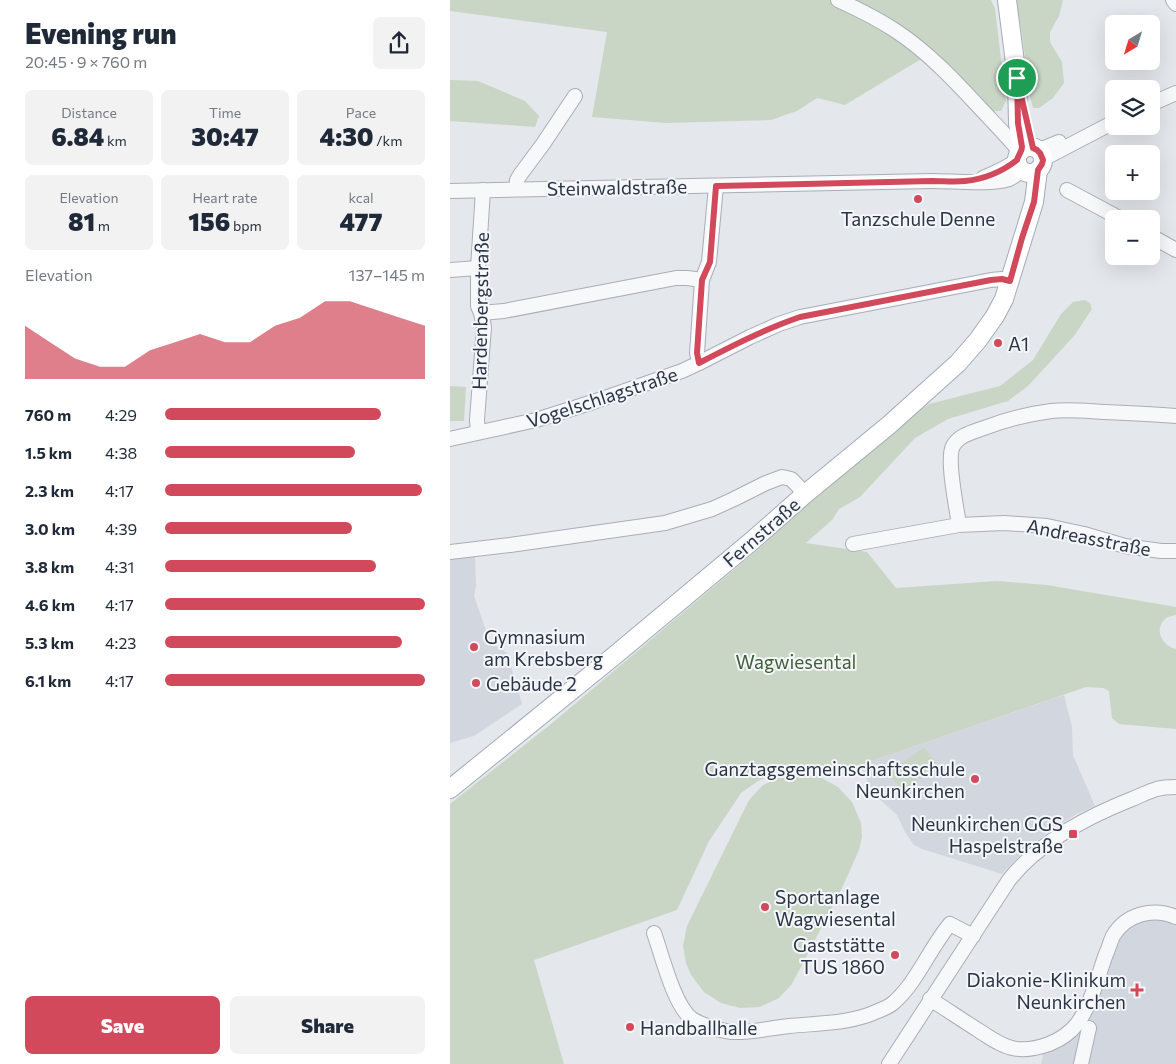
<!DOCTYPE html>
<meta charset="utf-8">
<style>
body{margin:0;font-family:Commissioner,sans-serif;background:#f2f2f3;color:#1f2937;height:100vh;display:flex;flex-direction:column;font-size:19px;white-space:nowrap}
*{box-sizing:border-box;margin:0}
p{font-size:16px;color:#747a83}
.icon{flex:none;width:28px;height:28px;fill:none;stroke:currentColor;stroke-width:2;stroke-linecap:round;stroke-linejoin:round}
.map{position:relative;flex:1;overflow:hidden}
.drawer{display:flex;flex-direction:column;background:#fff;width:450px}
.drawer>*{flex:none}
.needle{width:32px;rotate:218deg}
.tools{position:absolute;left:655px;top:15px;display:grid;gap:10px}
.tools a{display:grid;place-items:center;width:55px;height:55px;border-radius:8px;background:#fff;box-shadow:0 5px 20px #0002;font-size:25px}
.pin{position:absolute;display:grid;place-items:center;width:42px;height:42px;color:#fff;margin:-21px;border:2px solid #fff;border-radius:50%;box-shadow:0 1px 5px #0007}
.round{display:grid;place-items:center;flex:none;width:52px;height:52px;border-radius:8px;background:#f2f2f3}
.summary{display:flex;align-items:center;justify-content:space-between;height:85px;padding:0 25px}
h1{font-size:28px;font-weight:800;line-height:38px}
.metrics{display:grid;grid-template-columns:repeat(3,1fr);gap:8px;height:85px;padding:5px 25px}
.metrics div{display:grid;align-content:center;border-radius:8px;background:#f2f2f3;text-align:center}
.metrics b{font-size:25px;font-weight:800}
.metrics small{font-size:14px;font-weight:400}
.metrics p{font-size:14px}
.chart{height:140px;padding:10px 25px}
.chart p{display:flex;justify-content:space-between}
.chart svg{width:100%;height:90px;margin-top:5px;fill:#d1495b;opacity:.7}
.action{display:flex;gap:10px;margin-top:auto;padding:10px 25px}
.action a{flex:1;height:58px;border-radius:8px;background:#d1495b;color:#fff;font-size:20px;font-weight:800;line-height:58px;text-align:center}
.action a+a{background:#f2f2f3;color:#1f2937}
ul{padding:0 25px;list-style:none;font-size:16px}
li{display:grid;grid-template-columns:80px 60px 1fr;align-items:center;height:38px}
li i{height:12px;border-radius:6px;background:#d1495b}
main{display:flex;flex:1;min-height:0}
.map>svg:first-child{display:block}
.built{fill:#d2d6de}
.green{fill:#c9d6c5}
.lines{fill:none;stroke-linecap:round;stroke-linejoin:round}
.minor-casing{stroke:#a9aeb7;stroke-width:16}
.major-casing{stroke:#a3abb8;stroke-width:20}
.minor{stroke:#f7f8fa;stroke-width:14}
.major{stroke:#fff;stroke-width:18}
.route-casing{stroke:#fff;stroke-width:10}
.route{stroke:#d1495b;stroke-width:6}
.poi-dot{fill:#d1495b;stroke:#f4f6f9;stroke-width:2}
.labels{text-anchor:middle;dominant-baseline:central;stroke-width:4;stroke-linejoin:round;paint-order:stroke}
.street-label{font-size:19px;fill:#2b3445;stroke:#f4f6f9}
.poi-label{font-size:19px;fill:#2b3445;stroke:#f4f6f9;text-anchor:start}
.park-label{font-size:19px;fill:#3f6138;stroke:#f4f6f9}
</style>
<main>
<section class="drawer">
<div class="summary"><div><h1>Evening run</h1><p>20:45 · 9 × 760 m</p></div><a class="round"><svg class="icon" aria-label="share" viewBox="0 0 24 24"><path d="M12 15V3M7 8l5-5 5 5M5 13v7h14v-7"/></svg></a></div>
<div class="metrics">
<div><p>Distance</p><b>6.84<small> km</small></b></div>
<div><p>Time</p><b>30:47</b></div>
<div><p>Pace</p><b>4:30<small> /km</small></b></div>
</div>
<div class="metrics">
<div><p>Elevation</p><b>81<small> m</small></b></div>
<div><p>Heart rate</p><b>156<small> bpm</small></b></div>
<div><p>kcal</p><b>477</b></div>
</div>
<div class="chart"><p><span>Elevation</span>137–145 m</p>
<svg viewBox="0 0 160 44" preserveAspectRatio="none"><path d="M0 44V18L10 26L20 34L30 38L40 38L50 30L60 26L70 22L80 26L90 26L100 18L110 14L120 6L130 6L140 10L150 14L160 18V44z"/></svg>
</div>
<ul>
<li><b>760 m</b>4:29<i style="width:83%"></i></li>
<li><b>1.5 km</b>4:38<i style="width:73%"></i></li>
<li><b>2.3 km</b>4:17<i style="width:99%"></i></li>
<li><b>3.0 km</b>4:39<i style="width:72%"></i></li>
<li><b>3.8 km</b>4:31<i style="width:81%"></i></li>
<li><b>4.6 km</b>4:17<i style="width:100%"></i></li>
<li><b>5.3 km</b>4:23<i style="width:91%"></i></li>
<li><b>6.1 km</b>4:17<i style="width:100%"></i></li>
</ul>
<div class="action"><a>Save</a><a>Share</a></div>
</section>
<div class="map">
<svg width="726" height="1064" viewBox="0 0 726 1064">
<rect width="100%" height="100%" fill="#e4e7ec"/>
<g class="built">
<polygon points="25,555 26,586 24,596 40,642 57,653 72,704 24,736 0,743 0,559"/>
<polygon points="614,695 622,727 623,755 645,806 625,815 598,832 573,852 552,874 472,849 464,845 455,832 447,815 424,794 410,765"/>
<polygon points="706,919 726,923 726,1064 591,1064 593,1054 615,1041 667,941 677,929 689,922"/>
</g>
<g class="green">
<polygon points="0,0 541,0 545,9 556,101 551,111 540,111 481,53 395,105 367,98 347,111 321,120 216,123 142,117 157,32 0,11"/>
<polygon points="566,0 613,0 609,16 600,32 600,42 612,62 614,83 603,98 589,108 583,108 580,97 571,27"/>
<polygon points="0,80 28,81 75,101 89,116 85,127 0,121"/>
<path d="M 635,300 L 640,303 L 642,309 L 624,336 L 578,386 L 558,401 L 498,419 L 465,438 L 410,497 L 389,509 L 382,520 L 356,543 L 417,552 L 446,588 L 547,581 L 597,585 L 726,607 L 726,615 C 725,615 719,617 718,617 C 703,626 710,645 726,649 L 726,729 L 669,724 L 662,718 L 659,691 L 653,688 L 636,687 L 410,765 L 376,771 L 356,769 L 333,770 L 308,781 L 291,793 L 259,841 L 227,910 L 84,960 L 114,1064 L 0,1064 L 0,804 L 101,724 L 318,541 L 324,533 L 460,416 L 479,404 L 550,386 L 583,360 L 611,314 L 623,302 Z"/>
<polygon points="0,386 16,387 14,421 0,421"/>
<polygon points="474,747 488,765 452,791 438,773"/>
<polygon points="347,774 368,776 388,787 402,802 411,823 412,837 409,850 392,888 342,984 329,998 310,1007 290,1008 271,1003 254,992 241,975 236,963 233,946 237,926 299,800 313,785 330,777"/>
</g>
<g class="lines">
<defs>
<g id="minor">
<path d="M 388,0 C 408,9 428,19 446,31 C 478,52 505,81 531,109 C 544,123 558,137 570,152"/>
<polyline points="723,0 726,4"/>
<polyline points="701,104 726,93"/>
<polyline points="587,150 592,149 609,142"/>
<polyline points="593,161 597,157 664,122"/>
<path d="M 533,178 C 545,173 557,168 567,160"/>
<polyline points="66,189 67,180 70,175 93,144 125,96"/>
<polyline points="617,190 671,219"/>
<path d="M 0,191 L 482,181 C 503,181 540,185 559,179 C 564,177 568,173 572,170"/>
<polyline points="701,236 726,250"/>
<polyline points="0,270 28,268"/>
<polyline points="31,313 54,311 226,278 237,278 252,280"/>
<polyline points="249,363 247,353 252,280 259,262 266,186"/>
<polyline points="28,432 27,420 34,327 31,313 28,306 28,268 33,190"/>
<polyline points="0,439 86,420 143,402 232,371 249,363 300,337 329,324 350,317 541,280 552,279 560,281"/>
<path d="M 509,525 C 507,509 496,459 503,446 C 509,435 523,432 534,428 C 555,420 579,414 601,411 C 619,409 636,411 654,412 C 678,413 702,414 726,416"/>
<polyline points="403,544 509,525 554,523 597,526 634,534 675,546 711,551 726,551"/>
<polyline points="0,552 60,545 215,523 262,509 284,499 316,483 332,477 341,479 348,486 354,495"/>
<path d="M 204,933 C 212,955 224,1006 242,1019 C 251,1025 271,1031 282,1032 C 301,1033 320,1028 339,1026 C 369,1023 400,1024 428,1011 C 433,1009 438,1007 442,1004 C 467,983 479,949 500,924 L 523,936"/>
<path d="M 480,999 C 496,1009 512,1020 528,1030 C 539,1037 549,1045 562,1048 C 574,1051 588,1048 599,1044 C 609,1040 620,1033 627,1024 C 641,1005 648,976 656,954 C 659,948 660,942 663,936 C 676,914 703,907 726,917"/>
<path d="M 439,1064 L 559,880 C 588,843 639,816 682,799 C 690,796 699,791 707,789 C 713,787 720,787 726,787"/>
<polyline points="631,1064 639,1028"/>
</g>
<g id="major">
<polyline points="557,0 567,78 568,123 572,147 572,150"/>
<circle cx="580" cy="160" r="13"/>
<polyline points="0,789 164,656 303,540 354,495 439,425 508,363 528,340 545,316 554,299 584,202 588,170"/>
</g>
</defs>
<use href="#minor" class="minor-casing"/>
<use href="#major" class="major-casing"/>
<use href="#minor" class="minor"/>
<use href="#major" class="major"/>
</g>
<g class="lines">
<defs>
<path id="route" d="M 567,78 L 583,148 L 587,150 L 590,153 L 593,160 L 592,164 L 588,170 L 584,202 L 572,238 L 560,281 L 552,279 L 541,280 L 350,317 C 315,329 282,346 249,363 L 247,353 L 252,280 L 260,262 L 266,186 L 482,181 C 493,181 505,182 515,181 C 534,179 553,171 567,160 C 568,155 572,152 572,147 L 568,123 Z"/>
</defs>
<use href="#route" class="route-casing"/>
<use href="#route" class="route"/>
</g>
<g class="poi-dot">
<circle cx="468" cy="199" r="5"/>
<circle cx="548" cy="343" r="5"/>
<circle cx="24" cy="647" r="5"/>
<circle cx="26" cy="683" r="5"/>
<circle cx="525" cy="779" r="5"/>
<rect x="618" y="829" width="10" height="10" rx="2.5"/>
<circle cx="315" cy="907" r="5"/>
<circle cx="445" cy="955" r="5"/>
<path d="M684.5 982.5h5v5h5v5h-5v5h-5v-5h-5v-5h5z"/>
<circle cx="180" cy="1027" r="5"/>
</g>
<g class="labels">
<g class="street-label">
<text transform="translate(167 187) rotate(-1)">Steinwaldstraße</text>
<text transform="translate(30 311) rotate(-89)">Hardenbergstraße</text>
<text transform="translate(152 397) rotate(-18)">Vogelschlagstraße</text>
<text transform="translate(311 532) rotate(-41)">Fernstraße</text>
<text transform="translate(639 537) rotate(11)">Andreasstraße</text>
</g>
<g class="poi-label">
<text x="468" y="218" text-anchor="middle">Tanzschule Denne</text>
<text x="558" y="343">A1</text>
<text x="34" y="636">Gymnasium<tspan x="34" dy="22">am Krebsberg</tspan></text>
<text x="36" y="683">Gebäude 2</text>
<text x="515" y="768" text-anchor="end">Ganztagsgemeinschaftsschule<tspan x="515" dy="22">Neunkirchen</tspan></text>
<text x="613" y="823" text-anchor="end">Neunkirchen GGS<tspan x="613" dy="22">Haspelstraße</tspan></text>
<text x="325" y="896">Sportanlage<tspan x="325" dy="22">Wagwiesental</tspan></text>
<text x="435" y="944" text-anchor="end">Gaststätte<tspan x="435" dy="22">TUS 1860</tspan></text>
<text x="676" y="979" text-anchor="end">Diakonie-Klinikum<tspan x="676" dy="22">Neunkirchen</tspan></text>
<text x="190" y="1027">Handballhalle</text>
</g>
<g class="park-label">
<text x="346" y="661">Wagwiesental</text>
</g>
</g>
</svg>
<div class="tools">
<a><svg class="needle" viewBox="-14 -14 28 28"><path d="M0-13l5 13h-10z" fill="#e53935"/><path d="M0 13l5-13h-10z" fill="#747a83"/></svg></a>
<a><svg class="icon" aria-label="layers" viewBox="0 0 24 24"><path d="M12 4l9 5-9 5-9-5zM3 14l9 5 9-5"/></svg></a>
<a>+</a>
<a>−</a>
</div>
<div class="pin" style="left:567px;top:78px;background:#1e9e55"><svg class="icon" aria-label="arrive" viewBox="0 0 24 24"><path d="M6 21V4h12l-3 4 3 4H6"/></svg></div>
</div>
</main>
